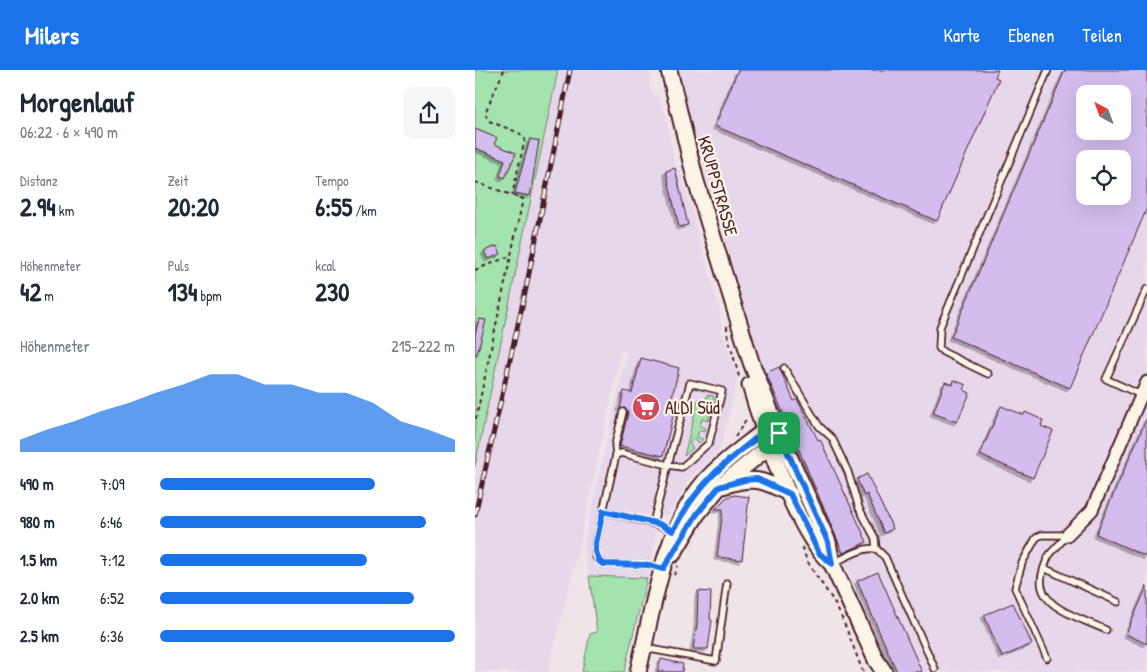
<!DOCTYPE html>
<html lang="de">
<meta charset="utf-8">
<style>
body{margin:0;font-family:"Patrick Hand",sans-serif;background:#f6f6f7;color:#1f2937;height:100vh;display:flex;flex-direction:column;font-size:19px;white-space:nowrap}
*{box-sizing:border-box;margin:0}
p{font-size:16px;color:#747a83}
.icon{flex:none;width:28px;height:28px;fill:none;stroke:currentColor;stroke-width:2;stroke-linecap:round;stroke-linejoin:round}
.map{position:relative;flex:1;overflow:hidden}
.details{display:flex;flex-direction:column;background:#fff;width:475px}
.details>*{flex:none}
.needle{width:32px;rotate:319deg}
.buttons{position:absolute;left:601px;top:15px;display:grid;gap:10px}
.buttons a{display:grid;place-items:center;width:55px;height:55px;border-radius:10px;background:#fff;box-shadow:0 5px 20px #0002;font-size:25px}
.pin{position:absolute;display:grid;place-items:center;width:42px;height:42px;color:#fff;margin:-21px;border-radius:10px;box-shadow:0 2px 8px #0006}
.round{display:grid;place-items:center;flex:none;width:52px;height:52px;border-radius:10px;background:#f6f6f7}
.head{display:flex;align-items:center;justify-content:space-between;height:85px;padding:0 20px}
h1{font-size:28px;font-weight:800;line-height:38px}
.stats{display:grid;grid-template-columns:repeat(3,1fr);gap:8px;height:85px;padding:5px 20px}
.stats div{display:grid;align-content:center}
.stats b{font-size:25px;font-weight:800}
.stats small{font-size:14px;font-weight:400}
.stats p{font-size:14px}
.chart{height:140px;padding:10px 20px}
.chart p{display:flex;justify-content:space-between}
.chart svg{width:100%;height:90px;margin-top:5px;fill:#1a73e8;opacity:.7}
ul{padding:0 20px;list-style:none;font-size:16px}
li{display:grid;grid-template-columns:80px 60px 1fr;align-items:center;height:38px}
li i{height:12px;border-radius:6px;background:#1a73e8}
header{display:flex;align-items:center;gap:30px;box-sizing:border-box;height:70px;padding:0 25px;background:#1a73e8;color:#fff}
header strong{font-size:24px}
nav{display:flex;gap:28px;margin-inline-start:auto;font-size:18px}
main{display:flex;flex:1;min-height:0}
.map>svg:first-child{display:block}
.built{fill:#e6d8ea;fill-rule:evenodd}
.green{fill:#a3e3ad;stroke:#76816c}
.building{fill:#d2bdee;stroke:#4a1f2b;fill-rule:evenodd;filter:url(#shadow)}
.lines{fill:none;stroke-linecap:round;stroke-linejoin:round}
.service-casing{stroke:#4a1f2b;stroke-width:9}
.minor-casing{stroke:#4a1f2b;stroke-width:15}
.tertiary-casing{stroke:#4a1f2b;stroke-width:19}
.path{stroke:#4a1f2b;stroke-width:2;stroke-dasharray:4 4;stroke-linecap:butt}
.service{stroke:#fcf5e5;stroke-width:5.5}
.minor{stroke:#fcf5e5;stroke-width:11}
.tertiary{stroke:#fcf5e5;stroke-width:15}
.rail-casing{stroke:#4a1f2b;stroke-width:5}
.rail{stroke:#fcf5e5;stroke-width:3;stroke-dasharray:9;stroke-linecap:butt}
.route-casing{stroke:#fff;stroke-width:10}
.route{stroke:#1a73e8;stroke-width:6}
.labels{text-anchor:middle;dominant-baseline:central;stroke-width:4.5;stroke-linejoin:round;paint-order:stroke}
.street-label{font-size:18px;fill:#4a1f2b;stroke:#fcf5e5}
.poi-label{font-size:18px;fill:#4a1f2b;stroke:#fcf5e5;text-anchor:start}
</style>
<header>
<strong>Milers</strong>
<nav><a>Karte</a><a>Ebenen</a><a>Teilen</a></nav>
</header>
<main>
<section class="details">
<div class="head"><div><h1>Morgenlauf</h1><p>06:22 · 6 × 490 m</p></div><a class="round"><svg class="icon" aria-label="share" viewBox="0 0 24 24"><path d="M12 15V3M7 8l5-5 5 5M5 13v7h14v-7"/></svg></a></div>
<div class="stats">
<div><p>Distanz</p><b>2.94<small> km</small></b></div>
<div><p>Zeit</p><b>20:20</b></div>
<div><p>Tempo</p><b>6:55<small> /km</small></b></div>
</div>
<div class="stats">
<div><p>Höhenmeter</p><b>42<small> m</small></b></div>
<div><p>Puls</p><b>134<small> bpm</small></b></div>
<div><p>kcal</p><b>230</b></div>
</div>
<div class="chart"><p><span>Höhenmeter</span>215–222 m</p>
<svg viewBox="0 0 160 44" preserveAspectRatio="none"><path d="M0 44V38L10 33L20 29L30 24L40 20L50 15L60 11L70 6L80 6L90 11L100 11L110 15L120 15L130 20L140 29L150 33L160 38V44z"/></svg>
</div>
<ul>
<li><b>490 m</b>7:09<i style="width:73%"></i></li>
<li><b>980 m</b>6:46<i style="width:90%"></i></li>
<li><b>1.5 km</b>7:12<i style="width:70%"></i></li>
<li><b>2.0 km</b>6:52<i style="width:86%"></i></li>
<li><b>2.5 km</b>6:36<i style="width:100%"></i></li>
</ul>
</section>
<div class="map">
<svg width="672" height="602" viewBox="0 0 672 602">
<defs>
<filter id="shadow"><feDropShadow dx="-3" dy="3" stdDeviation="0" flood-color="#0004"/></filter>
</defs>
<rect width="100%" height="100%" fill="#efe4e8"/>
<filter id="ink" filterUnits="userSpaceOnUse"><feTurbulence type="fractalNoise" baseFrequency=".02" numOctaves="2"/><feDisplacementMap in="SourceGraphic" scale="10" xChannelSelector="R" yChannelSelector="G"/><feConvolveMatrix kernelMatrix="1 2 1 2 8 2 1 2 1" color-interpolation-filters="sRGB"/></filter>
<g filter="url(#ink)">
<g class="built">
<polygon points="83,0 175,0 175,20 184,28 191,44 200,98 204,96 245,241 246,260 263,308 245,381 213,411 193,446 186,444 172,508 114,506 108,477 152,283 146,281 103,481 73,602 0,602 0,396"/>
<path d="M 202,0 L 672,0 L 672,602 L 417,602 L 288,303 ZM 610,24 L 648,24 L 648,61 L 610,61 ZM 610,89 L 648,89 L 648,126 L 610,126 Z"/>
</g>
<g class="green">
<polygon points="0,0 83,0 0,396"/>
<polygon points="232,325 239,326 237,334 231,333 229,339 236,341 233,351 227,349 225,356 231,358 230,361 224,360 222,367 228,369 224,373 220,368 214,373 218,378 209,386 223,330 231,331"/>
<polygon points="114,506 172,508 149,602 107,602 115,564 122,562"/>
</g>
<g class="building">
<polygon points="263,0 523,0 520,7 524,9 462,151 240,56"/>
<path d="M 590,0 L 672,0 L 672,138 L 595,318 L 476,267 ZM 610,24 L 648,24 L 648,61 L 610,61 ZM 610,89 L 648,89 L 648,126 L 610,126 Z"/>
<polygon points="0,59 22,68 19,74 41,83 30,108 25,106 30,90 0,78"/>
<polygon points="55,69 64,71 55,126 40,123"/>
<polygon points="200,98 213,155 204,157 191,101"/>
<polygon points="22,176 26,184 13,189 9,181"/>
<polygon points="4,249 11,250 2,285 0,284 0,265"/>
<polygon points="166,288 204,298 195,336 200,338 188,386 145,376 153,343 150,338 145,339 149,321 157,323"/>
<polygon points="304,297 319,331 322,329 343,370 345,369 392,472 368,483 291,303"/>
<polygon points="479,310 491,315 489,320 495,323 482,352 458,343 470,312 478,315"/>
<polygon points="526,336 549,345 550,342 568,350 566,356 578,361 558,408 505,385"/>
<polygon points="672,348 672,487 621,464"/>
<polygon points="392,404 418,459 409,463 392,424 389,426 382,409"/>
<polygon points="260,425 274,427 267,490 242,487 248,439 240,439 252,427"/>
<polygon points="403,502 447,602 422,602 382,511"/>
<polygon points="672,516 672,574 651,564"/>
<polygon points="223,521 236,522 235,549 237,550 233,579 218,579 222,554"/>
<polygon points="538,533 557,574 527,587 509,545"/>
<polygon points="186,589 208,594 207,602 182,602"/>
</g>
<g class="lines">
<defs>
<g id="service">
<polyline points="309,298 344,356 357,368 373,402 384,438 400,468 401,479"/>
<polyline points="513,304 468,282 464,278 465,257 573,0"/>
<polyline points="666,325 631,309 672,219"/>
<polyline points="141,385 140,375 148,342"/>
<polyline points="128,441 184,455 198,461"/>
<polyline points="178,453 193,395 207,397 234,373 247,321 215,313 193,395 146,383 141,385 120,477 121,487 128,494 174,495 186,498"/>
<path d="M 592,465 C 587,472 581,477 576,483 C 572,487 570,495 568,501 C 556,537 607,548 631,560"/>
<path d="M 359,493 C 369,488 389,476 401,479 C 404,480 407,485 410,487 L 460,599"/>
<polyline points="569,498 643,532"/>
<polyline points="169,578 241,591 252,513"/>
<polyline points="572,588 540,518 547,493 561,468 566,465 592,465"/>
</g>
<polyline id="minor" points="592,465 617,440 672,312"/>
<g id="tertiary">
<polyline points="194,0 220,108 276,292 305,366 353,472 357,494 401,590 409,602"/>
<path d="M 275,315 C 289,362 321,463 357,494"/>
<path d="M 248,416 C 277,406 288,409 315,424"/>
<polyline points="198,484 222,444 244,417 301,371"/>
<path d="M 163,602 C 178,540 188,459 231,410 C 248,391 269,377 289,361 L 304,363"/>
</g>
</defs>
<use href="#service" class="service-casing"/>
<use href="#minor" class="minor-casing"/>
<use href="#tertiary" class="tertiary-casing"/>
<g class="path">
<polyline points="29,0 10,43 14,51 44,63 50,69 37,125"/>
<polyline points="0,112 48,129 0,353"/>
<polyline points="0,200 35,186"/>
<polyline points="252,256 252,263 265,310"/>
<polyline points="260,367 272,348"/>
<path d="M 327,477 C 333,499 349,514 360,534 C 371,555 379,579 388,602"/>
<polyline points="199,505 203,496"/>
</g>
<use href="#service" class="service"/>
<use href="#minor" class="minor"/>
<use href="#tertiary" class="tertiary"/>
<defs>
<polyline id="rail" points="0,445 50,223 95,0"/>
</defs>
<use href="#rail" class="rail-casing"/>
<use href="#rail" class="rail"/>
</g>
</g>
<g class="lines" filter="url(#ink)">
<defs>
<path id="route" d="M 289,362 L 304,363 L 353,472 L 357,494 L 344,483 L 315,424 L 282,409 L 269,410 L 244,417 L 222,444 L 188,499 L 174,495 L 128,494 L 124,491 L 120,478 L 128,441 L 184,454 L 198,461 C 221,415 250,392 289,362 Z"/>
</defs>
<use href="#route" class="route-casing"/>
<use href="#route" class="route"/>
</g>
<defs>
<symbol id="supermarket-disc" viewBox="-11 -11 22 22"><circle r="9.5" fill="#d1495b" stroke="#fcf5e5"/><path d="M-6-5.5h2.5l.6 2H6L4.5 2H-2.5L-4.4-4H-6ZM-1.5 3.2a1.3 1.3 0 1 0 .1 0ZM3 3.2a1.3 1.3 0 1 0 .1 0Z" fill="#fff"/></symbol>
</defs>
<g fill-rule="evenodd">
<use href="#supermarket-disc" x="155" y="321" width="32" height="32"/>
</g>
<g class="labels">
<g class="street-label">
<text transform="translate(243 116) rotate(74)">KRUPPSTRASSE</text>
</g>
<g class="poi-label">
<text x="190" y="337">ALDI Süd</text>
</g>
</g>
</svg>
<div class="buttons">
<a><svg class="needle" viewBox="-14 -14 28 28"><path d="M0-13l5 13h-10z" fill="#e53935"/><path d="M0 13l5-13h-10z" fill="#747a83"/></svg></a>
<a><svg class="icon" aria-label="locate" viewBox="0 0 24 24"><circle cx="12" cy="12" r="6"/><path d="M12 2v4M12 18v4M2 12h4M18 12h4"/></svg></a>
</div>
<div class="pin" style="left:304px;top:363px;background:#1e9e55"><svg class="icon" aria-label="arrive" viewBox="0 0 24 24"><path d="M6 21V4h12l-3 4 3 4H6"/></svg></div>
</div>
</main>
